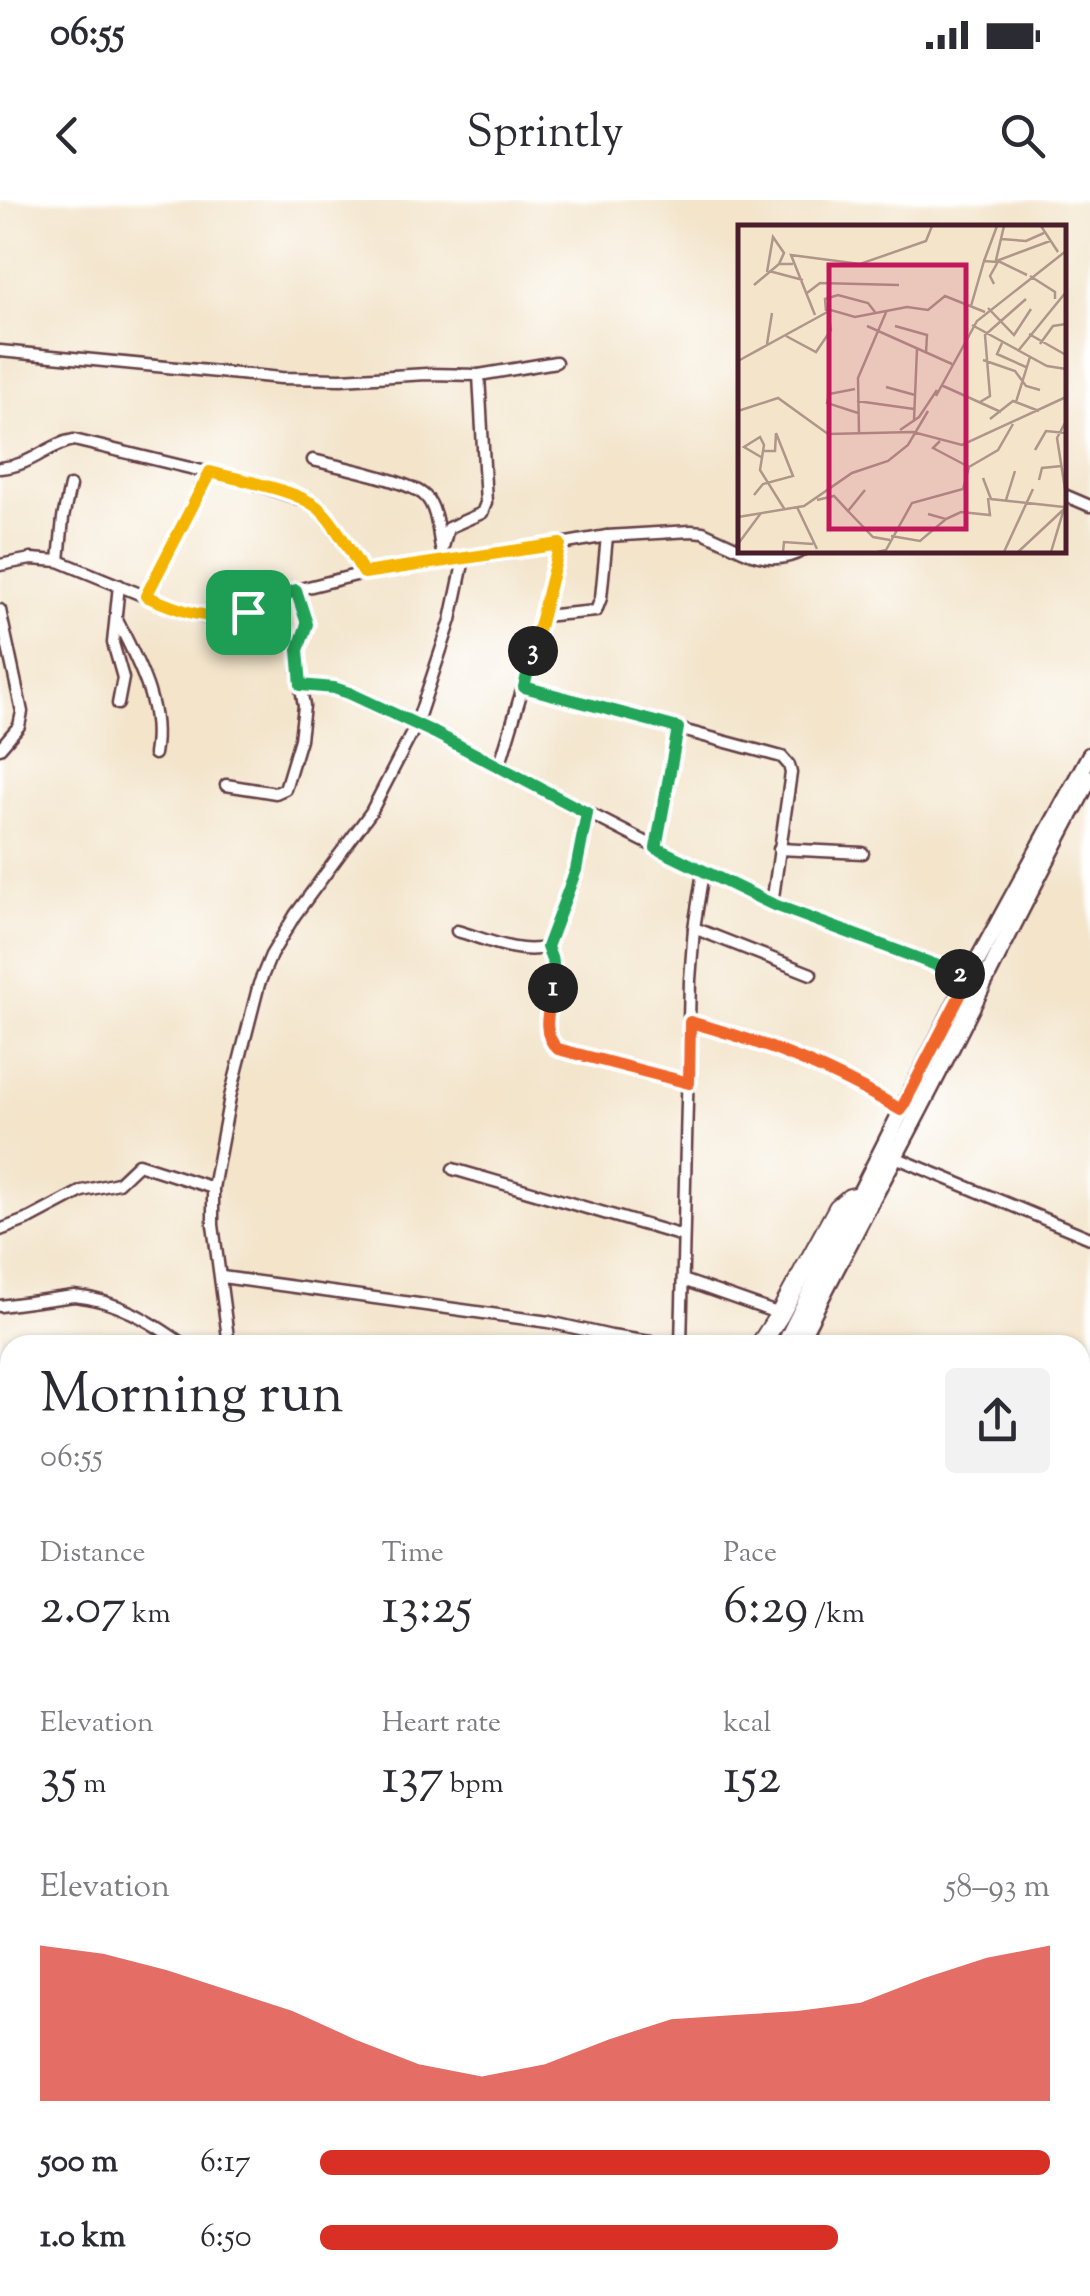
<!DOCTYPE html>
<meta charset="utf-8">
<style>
body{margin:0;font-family:"Sorts Mill Goudy",serif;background:#f2f2f3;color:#2b2b33;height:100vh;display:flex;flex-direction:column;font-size:38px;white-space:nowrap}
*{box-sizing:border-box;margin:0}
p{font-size:32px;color:#7c7c81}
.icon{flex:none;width:55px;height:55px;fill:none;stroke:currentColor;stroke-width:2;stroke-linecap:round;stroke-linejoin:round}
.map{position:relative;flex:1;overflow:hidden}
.sheet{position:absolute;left:0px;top:1135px;width:1090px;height:962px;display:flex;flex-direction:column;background:#fff;border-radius:30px 30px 0 0;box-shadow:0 2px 8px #0004}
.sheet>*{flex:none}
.pin{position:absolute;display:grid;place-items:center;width:85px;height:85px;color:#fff;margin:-42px;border-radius:20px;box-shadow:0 5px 15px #0006}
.km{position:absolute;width:50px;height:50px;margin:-25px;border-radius:50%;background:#222;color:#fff;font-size:28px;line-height:50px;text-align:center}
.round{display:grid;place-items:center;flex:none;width:105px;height:105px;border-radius:10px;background:#f2f2f3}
.headline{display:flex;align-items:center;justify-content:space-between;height:170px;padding:0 40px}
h1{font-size:55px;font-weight:600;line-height:75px}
.stats{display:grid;grid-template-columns:repeat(3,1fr);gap:15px;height:170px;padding:10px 40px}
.stats div{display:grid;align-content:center}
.stats b{font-size:50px;font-weight:600}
.stats small{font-size:28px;font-weight:400}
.stats p{font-size:28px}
.chart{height:280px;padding:20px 40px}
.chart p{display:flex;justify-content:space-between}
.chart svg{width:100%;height:180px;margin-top:10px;fill:#d93025;opacity:.7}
ul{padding:0 40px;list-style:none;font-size:32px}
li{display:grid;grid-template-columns:160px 120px 1fr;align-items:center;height:75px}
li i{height:25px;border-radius:12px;background:#d93025}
.status{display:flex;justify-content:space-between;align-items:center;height:70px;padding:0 50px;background:#fff;direction:ltr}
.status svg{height:28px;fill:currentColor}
header{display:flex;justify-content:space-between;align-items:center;height:130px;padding:0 40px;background:#fff;font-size:45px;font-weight:600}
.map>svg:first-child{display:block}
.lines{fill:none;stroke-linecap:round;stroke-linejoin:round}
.street-casing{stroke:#633d43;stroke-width:15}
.primary-casing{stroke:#633d43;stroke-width:20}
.highway-casing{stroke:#633d43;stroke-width:22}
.street{stroke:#fff;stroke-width:10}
.primary{stroke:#fff;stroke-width:15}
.highway{stroke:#fff;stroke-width:18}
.split-1-casing{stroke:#fff;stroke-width:20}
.split-2-casing{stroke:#fff;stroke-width:20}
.split-3-casing{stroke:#fff;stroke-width:20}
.split-4-casing{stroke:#fff;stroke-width:20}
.split-1{stroke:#22a559;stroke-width:12}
.split-2{stroke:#f0652b;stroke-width:12}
.split-3{stroke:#22a559;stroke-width:12}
.split-4{stroke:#f5b400;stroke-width:12}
.inset-road{fill:none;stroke:#af958a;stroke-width:2.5}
.view{fill:#c2185b;fill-opacity:0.15;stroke:#c2185b;stroke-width:5}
.inset-edge{fill:none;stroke:#4a1f2b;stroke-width:5}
</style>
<div class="status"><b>06:55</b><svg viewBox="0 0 49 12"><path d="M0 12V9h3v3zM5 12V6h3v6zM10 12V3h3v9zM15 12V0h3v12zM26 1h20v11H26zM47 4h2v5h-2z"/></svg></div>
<header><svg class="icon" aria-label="back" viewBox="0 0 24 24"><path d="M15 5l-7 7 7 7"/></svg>Sprintly<svg class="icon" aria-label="search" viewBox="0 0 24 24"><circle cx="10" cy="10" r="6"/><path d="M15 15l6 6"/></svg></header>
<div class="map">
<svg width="1090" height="2096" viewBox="0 0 1090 2096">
<rect width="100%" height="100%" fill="#fff"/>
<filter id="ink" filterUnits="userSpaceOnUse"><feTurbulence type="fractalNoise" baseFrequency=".01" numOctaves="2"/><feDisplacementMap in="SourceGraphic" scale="20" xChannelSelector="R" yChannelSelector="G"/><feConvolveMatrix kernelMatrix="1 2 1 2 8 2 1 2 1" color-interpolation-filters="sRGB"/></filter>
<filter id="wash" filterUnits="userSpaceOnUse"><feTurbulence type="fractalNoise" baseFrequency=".0048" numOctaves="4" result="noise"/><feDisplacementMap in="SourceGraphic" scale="40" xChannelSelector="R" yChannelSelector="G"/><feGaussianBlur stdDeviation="2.25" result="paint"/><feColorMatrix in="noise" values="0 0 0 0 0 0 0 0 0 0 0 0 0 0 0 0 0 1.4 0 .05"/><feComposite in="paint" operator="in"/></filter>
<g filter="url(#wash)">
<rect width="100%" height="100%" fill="#f3e4ca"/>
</g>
<g filter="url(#ink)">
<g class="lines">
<defs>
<g id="street">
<polyline points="0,151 281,178 341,179 427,174 479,175 556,162"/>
<path d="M 313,260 C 336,266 411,281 425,296 C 437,307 438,333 441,348"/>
<path d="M 0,268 C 32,266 48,244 74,240 L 252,283 L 314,304 L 323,313 L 364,373"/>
<polyline points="1062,294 1090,306"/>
<path d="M 742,350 C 763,360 783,362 803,350"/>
<polyline points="59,361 63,318 70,286"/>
<polyline points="442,361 442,351 448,328 482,313 486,303 479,175"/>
<polyline points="0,365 31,359 59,361 181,411 203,417 223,417 248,412 296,390 364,373 504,354 607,336 691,331 703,332 740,349"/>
<polyline points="146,396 209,272"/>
<polyline points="0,410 22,512 19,526 0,548"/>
<polyline points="542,416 596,411 601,398 607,336"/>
<path d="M 116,418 C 137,461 163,504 154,554"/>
<path d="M 301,485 L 335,489 L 349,493 C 490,558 625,636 766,701 C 833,732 906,749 972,780"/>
<polyline points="523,487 782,557 789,565 791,573 772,704"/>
<polyline points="118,504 123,478 113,443 119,385"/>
<polyline points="499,567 523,487 560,344"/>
<polyline points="226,585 276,593 285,589 300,539 304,506 298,471 298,451 307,420 296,390"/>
<polyline points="656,649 678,529"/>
<polyline points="779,649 863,653"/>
<polyline points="694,728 811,774"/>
<path d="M 457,731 C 483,738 520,756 547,747 L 576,670 L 587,613"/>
<polyline points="547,747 553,769 547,833 549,839 555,847 689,883"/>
<path d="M 690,822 C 765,841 835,871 901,910"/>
<polyline points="895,957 1090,1038"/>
<polyline points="453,969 683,1036"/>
<polyline points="0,1030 31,1018 82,991 118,983 138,964 213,988"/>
<polyline points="222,1077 549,1122 611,1136 670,1145"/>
<polyline points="683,1080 780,1114"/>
<path d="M 0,1106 L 74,1096 C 117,1100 150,1121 184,1145"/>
<polyline points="229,1145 213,1025 213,988 230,897 259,784 271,755 295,715 371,612 416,525 451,420 464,359"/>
<polyline points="681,1145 690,780 694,728 703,672"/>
<polyline points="1080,1476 1090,1475"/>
<polyline points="1080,1581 1090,1587"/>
<polyline points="1080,1691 1090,1662"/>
<polyline points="0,1842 10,1840"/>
<polyline points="1080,1964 1090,1965"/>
<polyline points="275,2088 283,2096"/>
<polyline points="522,2096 526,2088"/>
<polyline points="838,2096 848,2088"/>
</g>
<g id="primary">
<polyline points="784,1145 974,767 1090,555"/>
<path d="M 797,1145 C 829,1081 862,1019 895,956 C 962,831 1022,702 1090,578"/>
<polyline points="0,1800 10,1792"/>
</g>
<g id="highway">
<polyline points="760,1145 780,1114 838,1008 850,998 860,996"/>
<polyline points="0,1323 10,1327"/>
<polyline points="0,1342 10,1344"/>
<polyline points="1080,1405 1090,1404"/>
<polyline points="1080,1425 1090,1424"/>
</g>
</defs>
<use href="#street" class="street-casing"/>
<use href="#primary" class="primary-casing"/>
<use href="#highway" class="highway-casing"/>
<use href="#street" class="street"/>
<use href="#primary" class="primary"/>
<use href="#highway" class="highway"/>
</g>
</g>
<g class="lines" filter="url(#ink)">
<defs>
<polyline id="split-1" points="248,412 296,390 307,424 298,450 301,485 334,488 349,493 435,533 587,613 576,670 547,747 553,763 553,788"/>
<path id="split-2" d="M 553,788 C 549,809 540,834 558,849 L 689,883 L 690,822 C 765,842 835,871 901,910 L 969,778 L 960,774"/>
<polyline id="split-3" points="533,451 524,487 678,528 656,648 772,704 960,774"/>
<path id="split-4" d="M 248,412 C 211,423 180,411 146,396 L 210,272 C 239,280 294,289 317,307 C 332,318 353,356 364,373 L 560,344 L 533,451"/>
</defs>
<use href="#split-1" class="split-1-casing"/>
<use href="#split-2" class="split-2-casing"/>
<use href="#split-3" class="split-3-casing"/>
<use href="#split-4" class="split-4-casing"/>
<use href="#split-1" class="split-1"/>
<use href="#split-2" class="split-2"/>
<use href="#split-3" class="split-3"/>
<use href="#split-4" class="split-4"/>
</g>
<g transform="translate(738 25)">
<rect width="328" height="328" fill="#f3e4ca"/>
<path class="inset-road" d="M 266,1 L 258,35 L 289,50M 303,1 L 320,27M 263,14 L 288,16 L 306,8M 246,36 L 259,1M 31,46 L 65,55M 29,47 L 35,12 L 46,28 L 41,39M 292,51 L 317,67 L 317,74M 256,59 L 252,51 L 261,35 L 312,16M 16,60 L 41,39 L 55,39M 69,68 L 82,58 L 161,60M 233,81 L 246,36 L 259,37M 250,83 L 276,110 L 293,84M 88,86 L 87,74 L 100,70 L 130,78 L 137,87M 77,90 L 53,30 L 122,39 L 188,16 L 194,1M 234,100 L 309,141 L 328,144M 129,101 L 214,139M 157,101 L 189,110 L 188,128M 291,109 L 328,130M 48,111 L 78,127 L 93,105 L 90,86M 264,118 L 259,129 L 288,142M 29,119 L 34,88M 302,119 L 315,101 L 328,99M 280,126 L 328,67M 245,135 L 277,146 L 288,161 L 302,165M 0,136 L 93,85 L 117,92 L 169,82 L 190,85 L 207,71 L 247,87M 203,160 L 263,187M 148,162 L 177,170M 117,164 L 91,169 L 89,178 L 120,188M 198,171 L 239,96 L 328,26M 119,176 L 176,184M 242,177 L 252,171 L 247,110 L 288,74M 278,177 L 292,132M 0,186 L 40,173 L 90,209 L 175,207 L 224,220 L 328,172M 252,194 L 275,176 L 301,186M 176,195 L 179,124M 328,196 L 319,213 L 328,270M 162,205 L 181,192 L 199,165M 121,207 L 120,153 L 149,85M 202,216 L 195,223 L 231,242M 297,225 L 308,206 L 328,208M 24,226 L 37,226 L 38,208M 23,232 L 6,222 L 22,212 L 26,220 L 22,245 L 47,285M 245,253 L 253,274 L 326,282M 301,255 L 304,243 L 324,241M 16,270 L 25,259 L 55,251 L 38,208M 79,275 L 96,271 L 110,286 L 127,265M 268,275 L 277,246M 59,282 L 79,324M 110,286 L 135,312 L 152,315M 0,292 L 66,281 L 114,248 L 150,236 L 170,220 L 190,186M 208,294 L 223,287 L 252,290 L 250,273M 153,311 L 182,316 L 208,294 L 190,289M 0,319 L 23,288M 45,327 L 46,317 L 75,319M 139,327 L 148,325 L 174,278 L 225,264 L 231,242 L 260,225 L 275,199M 266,327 L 295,264M 280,327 L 325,285M 313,327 L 328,277"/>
<path class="view" d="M 91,40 L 228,40 L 228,304 L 91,304 Z"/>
<rect width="328" height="328" class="inset-edge"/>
</g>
</svg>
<div class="pin" style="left:248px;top:412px;background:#1e9e55"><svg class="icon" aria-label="arrive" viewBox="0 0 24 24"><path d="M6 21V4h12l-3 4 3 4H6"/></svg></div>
<b class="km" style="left:553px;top:788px">1</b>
<b class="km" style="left:960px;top:774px">2</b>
<b class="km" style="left:533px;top:451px">3</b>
<section class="sheet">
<div class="headline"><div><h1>Morning run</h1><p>06:55</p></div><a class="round"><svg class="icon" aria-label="share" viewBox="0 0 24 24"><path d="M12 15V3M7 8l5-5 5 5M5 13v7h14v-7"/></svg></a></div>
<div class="stats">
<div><p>Distance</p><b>2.07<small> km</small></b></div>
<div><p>Time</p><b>13:25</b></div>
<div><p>Pace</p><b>6:29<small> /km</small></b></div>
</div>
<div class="stats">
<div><p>Elevation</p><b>35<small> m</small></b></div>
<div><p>Heart rate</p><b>137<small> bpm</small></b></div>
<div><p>kcal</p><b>152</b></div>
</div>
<div class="chart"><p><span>Elevation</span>58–93 m</p>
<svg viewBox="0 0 160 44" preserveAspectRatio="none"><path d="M0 44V6L10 8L20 12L30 17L40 22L50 29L60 35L70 38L80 35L90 29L100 24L110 23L120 22L130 20L140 14L150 9L160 6V44z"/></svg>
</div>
<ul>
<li><b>500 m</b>6:17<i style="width:100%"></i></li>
<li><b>1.0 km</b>6:50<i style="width:71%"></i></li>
</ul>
</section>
</div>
